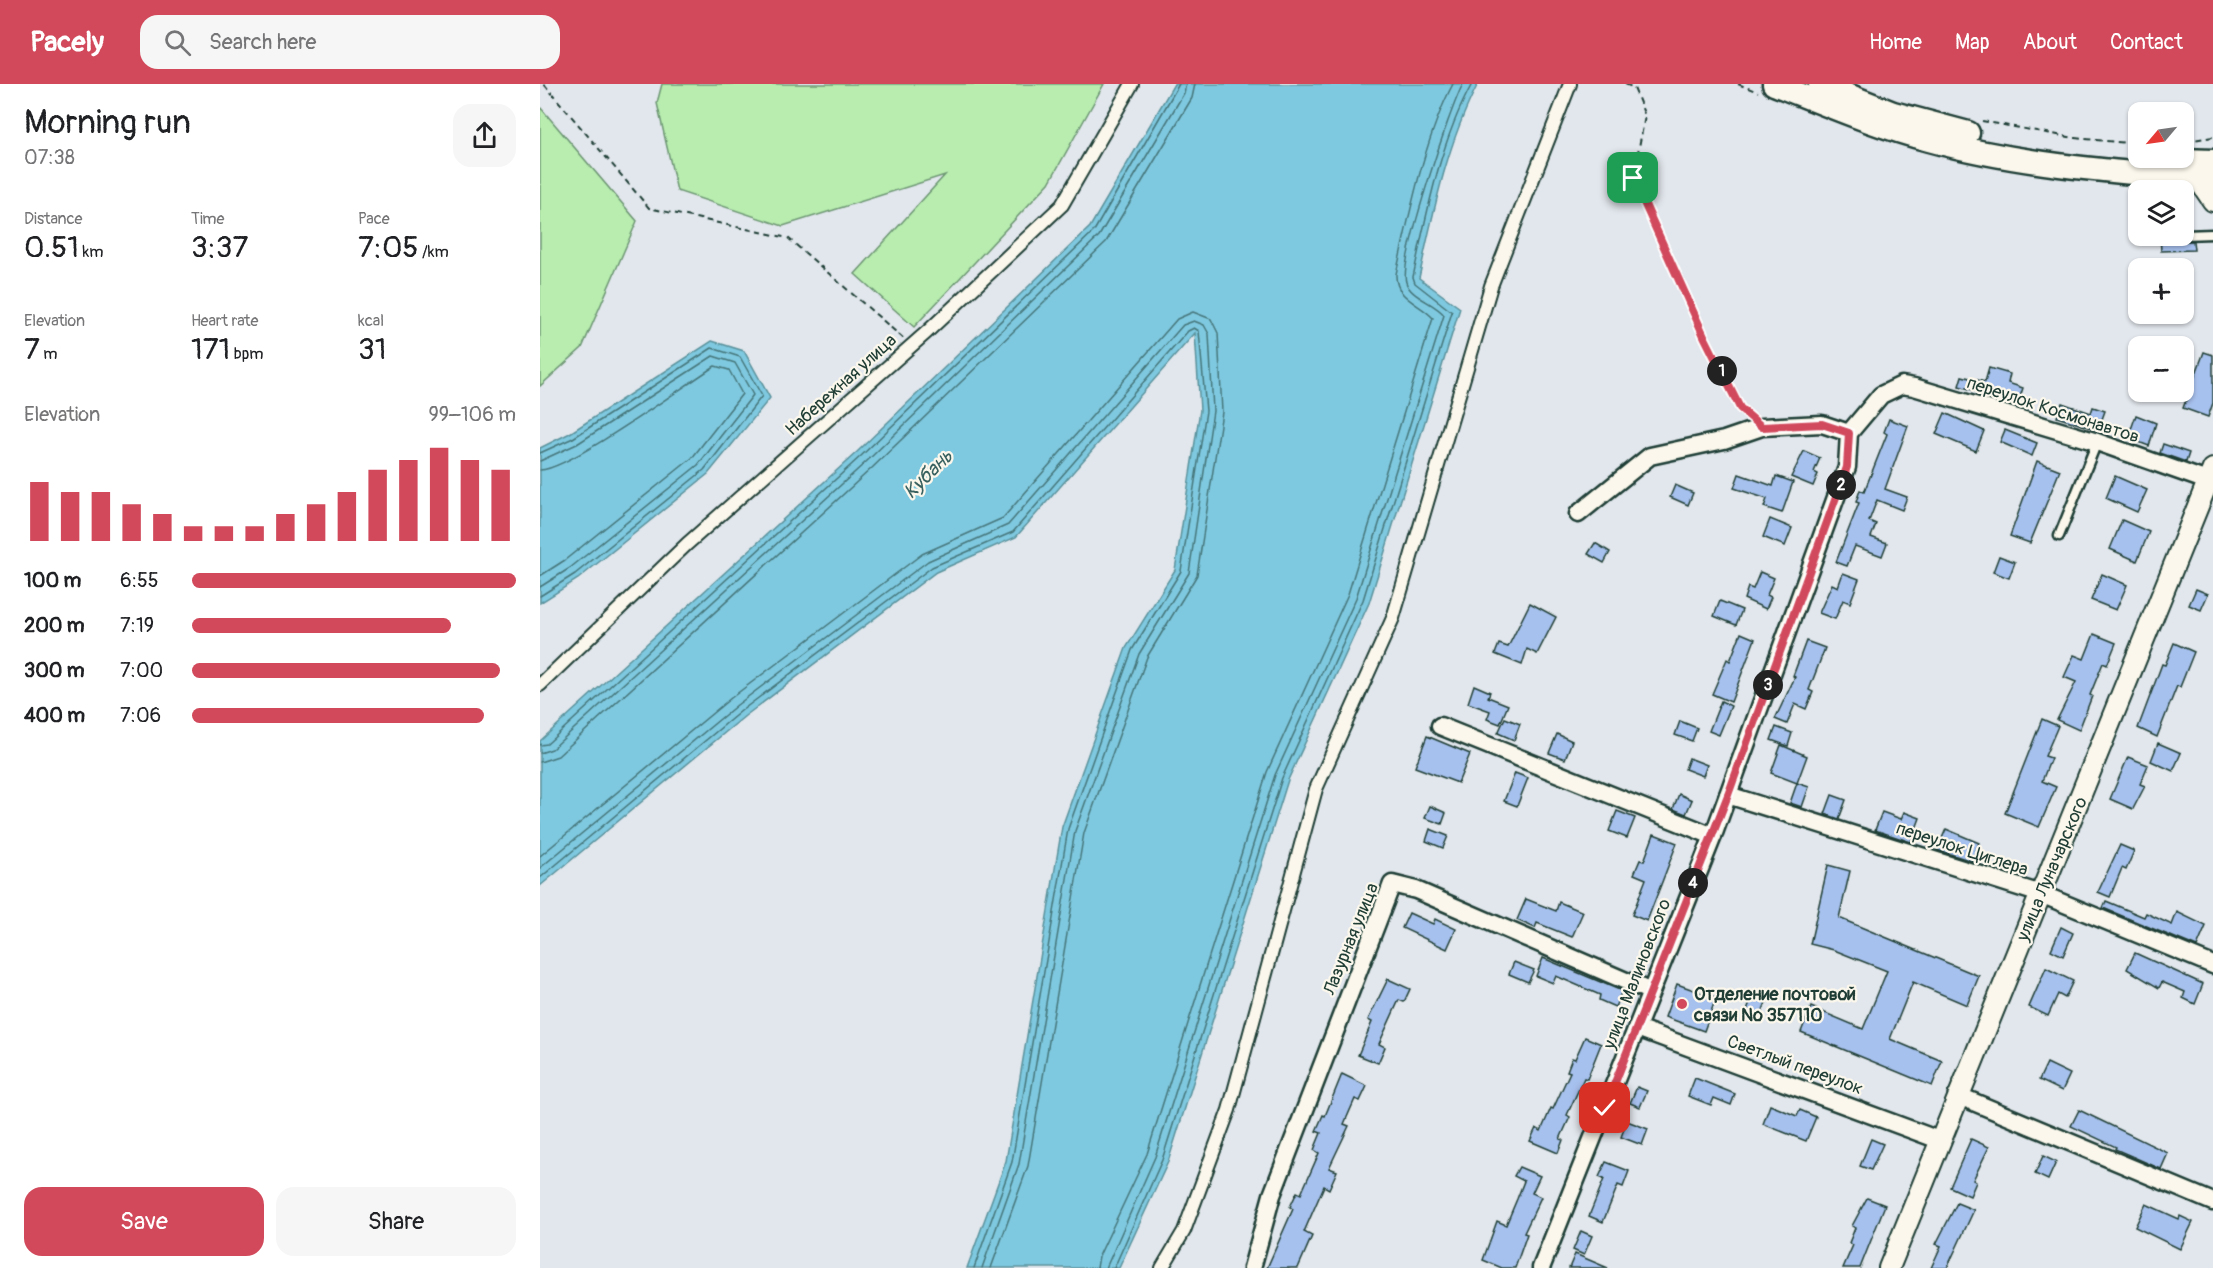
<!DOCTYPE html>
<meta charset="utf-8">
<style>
body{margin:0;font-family:Pangolin,sans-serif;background:#f6f6f6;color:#202124;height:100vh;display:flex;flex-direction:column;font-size:22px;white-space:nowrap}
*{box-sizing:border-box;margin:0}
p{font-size:20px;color:#757577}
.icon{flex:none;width:33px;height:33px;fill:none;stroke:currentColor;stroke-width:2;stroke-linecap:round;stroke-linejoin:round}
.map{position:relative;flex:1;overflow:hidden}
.drawer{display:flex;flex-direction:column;background:#fff;width:540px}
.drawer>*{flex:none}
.needle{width:39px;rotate:241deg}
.fabs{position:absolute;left:1588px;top:18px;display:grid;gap:12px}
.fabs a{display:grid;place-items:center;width:66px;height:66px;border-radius:12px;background:#fff;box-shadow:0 2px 4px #0004;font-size:30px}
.pin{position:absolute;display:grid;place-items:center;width:51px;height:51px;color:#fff;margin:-26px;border-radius:12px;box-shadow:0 3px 9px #0006}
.km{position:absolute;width:30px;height:30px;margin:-15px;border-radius:50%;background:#222;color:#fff;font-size:16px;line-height:30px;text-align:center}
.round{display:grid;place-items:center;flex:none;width:63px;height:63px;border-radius:18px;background:#f6f6f6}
.summary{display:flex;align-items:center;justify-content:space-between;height:102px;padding:0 24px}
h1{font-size:33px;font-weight:600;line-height:45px}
.figures{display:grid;grid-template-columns:repeat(3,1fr);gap:9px;height:102px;padding:6px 24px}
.figures div{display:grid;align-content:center}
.figures b{font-size:30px;font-weight:600}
.figures small{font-size:16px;font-weight:400}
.figures p{font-size:16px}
.chart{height:168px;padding:12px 24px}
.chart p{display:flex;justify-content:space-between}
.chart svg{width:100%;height:108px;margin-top:6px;stroke:#d1495b;stroke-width:6}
.cta{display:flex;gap:12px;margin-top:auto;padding:12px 24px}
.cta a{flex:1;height:69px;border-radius:18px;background:#d1495b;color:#fff;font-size:24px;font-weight:600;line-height:69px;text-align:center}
.cta a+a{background:#f6f6f6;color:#202124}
ul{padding:0 24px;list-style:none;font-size:20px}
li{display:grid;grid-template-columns:96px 72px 1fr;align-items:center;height:45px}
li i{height:15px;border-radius:8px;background:#d1495b}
header{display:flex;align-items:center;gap:36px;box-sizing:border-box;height:84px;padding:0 30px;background:#d1495b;color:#fff}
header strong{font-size:28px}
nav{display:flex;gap:33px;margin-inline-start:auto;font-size:21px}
.search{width:420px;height:54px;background:#f6f6f6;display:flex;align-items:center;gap:15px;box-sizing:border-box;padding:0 21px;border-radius:18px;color:#757577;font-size:22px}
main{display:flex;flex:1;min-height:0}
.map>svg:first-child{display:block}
.green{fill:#b8edaf;stroke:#6c9572;stroke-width:1.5}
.water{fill:#7fc9e0;stroke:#59919b;stroke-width:1.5}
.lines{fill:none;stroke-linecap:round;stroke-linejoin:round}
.shore{stroke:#457579;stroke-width:1.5}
.building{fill:#a7c1ee;stroke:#1f3d34;stroke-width:1.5}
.service-casing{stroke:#1f3d34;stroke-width:13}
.pedestrian-casing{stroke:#1f3d34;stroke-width:16}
.minor-casing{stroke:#1f3d34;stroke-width:21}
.tertiary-casing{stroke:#1f3d34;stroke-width:24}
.secondary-casing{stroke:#1f3d34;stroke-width:27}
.path{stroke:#1f3d34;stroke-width:2;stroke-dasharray:6 4.5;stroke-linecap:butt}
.service{stroke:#fbf7ec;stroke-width:8}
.pedestrian{stroke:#fbf7ec;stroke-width:12}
.minor{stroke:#fbf7ec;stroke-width:16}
.tertiary{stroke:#fbf7ec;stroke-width:20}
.secondary{stroke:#fbf7ec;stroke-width:22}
.route-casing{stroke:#fff;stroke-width:12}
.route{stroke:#d1495b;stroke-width:8}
.poi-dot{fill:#d1495b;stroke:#fbf7ec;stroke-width:2}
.labels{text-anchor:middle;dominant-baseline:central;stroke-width:4.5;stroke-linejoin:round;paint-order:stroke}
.street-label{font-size:18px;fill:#1f3d34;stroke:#fbf7ec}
.poi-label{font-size:18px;font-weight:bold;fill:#1f3d34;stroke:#fbf7ec;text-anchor:start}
.water-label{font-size:20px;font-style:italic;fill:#37605f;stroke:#fbf7ec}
</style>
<header>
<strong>Pacely</strong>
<div class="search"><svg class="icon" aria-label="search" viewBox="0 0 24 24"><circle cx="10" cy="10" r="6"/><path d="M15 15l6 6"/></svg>Search here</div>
<nav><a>Home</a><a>Map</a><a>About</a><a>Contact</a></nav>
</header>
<main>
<section class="drawer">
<div class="summary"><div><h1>Morning run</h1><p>07:38</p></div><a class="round"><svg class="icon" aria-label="share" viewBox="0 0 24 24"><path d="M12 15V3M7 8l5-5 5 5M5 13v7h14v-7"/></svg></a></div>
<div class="figures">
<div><p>Distance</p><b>0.51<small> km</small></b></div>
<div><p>Time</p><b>3:37</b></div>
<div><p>Pace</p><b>7:05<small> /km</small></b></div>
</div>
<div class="figures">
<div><p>Elevation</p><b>7<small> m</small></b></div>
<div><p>Heart rate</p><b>171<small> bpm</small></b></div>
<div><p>kcal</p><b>31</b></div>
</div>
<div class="chart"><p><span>Elevation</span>99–106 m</p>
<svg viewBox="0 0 160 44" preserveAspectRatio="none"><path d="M5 44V20M15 44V24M25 44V24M35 44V29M45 44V33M55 44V38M65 44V38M75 44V38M85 44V33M95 44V29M105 44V24M115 44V15M125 44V11M135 44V6M145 44V11M155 44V15"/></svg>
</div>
<ul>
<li><b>100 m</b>6:55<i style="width:100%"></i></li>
<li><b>200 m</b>7:19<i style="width:80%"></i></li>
<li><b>300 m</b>7:00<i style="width:95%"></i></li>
<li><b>400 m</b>7:06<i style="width:90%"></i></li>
</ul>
<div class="cta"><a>Save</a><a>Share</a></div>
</section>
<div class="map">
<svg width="1673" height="1184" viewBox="0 0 1673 1184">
<rect width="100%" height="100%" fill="#e2e7ed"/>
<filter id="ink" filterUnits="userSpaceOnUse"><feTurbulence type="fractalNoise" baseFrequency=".0167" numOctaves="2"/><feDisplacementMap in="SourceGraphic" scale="12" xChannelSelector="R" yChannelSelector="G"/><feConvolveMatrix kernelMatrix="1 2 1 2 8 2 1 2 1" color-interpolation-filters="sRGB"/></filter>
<g filter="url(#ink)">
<g class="green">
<polygon points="122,0 564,0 509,99 374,243 315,190 405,91 243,142 137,107 117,19"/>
<polygon points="0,23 97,137 42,264 0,302"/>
</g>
<g class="water">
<path d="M 634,0 L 938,0 C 907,59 893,129 879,194 L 920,224 L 829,519 L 748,696 L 628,1078 L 579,1184 L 427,1184 L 466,1077 L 522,743 L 586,564 L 635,486 L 660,326 L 655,249 L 476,453 L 396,488 L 205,632 L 0,802 L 0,657 L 317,368 L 550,143 Z"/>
<polygon points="172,257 204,267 230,314 168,390 38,495 0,519 0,364 30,349"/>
</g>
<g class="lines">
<g class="shore">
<polyline points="0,369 33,354 172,264 200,273 222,312 164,386 35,490 0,512"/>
<polyline points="0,377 37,360 173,272 195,279 213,311 158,381 30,484 0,503"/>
<path d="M 0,386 C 30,385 142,303 175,282 L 189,286 L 202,310 L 152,374 L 25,476 L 0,492"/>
<polyline points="0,661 7,660 321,372 554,147 639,0"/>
<polyline points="0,669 12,665 326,378 559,152 644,9 646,0"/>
<polyline points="0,678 18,672 332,384 566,158 652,14 655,0"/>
<polyline points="0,772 191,614 382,470 463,434 637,235 653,228 671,235 678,249 682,328 657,491 607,573 544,749 488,1082 451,1184"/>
<polyline points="0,784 197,621 388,477 468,441 643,241 654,237 664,241 669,250 673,327 649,489 599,570 535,747 479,1080 442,1184"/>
<polyline points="0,794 201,627 392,483 473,448 648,247 654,244 659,247 666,327 641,487 592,566 528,745 472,1078 434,1184"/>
<path d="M 557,1184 L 559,1172 L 607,1070 L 727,688 L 808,510 L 893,234 C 880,219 855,215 856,190 C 869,132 885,52 913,0"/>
<path d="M 566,1184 L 615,1073 L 735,691 L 816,514 L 904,231 C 895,219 870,213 866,198 C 859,177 910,24 923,0"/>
<path d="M 574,1184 L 622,1076 L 742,694 L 823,516 L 912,228 L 875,199 L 873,193 C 887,128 900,58 932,0"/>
</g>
</g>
<g class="building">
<polygon points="1620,152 1638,152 1642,157 1653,157 1654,166 1621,167"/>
<polygon points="1664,268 1673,271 1673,319 1668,333 1643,324"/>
<polygon points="1449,284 1470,290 1468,299 1483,304 1478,319 1419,302 1422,292 1445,298"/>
<polygon points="1522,319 1551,329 1553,323 1565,327 1558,346 1517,333"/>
<polygon points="1405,329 1444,347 1436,367 1396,350"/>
<polygon points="1596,331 1616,339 1609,362 1588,354"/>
<polygon points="1349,335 1368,342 1345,405 1367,413 1362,426 1337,416 1329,437 1336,440 1331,453 1347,459 1342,472 1315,462 1307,482 1296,478 1319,419 1316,418 1320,406 1324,408 1347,350 1344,348"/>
<polygon points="1465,346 1497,359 1492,372 1460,358"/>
<polygon points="1623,360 1649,369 1646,378 1620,369"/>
<polygon points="1264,367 1280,374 1274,388 1278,390 1273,402 1251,393"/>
<polygon points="1497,377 1520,386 1490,459 1470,452"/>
<polygon points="1199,390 1233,402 1236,392 1253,398 1242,429 1224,423 1227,415 1194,404"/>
<polygon points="1575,392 1607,406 1597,428 1566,414"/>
<polygon points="1135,401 1153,409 1148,421 1130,413"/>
<polygon points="1230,435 1252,444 1245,462 1223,453"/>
<polygon points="1582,436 1609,448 1597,477 1570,465"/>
<polygon points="1055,459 1070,468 1064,479 1048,470"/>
<polygon points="1459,472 1475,478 1469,494 1453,488"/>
<polygon points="1220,488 1234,494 1227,511 1231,513 1226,525 1204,515 1208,503 1213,505"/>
<polygon points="1303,489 1319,495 1310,519 1303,516 1295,535 1279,529 1292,500 1298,503"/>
<polygon points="1562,490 1587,501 1576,526 1551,516"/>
<polygon points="1656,505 1668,510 1661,526 1649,521"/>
<polygon points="1180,517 1202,526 1196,541 1174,532"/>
<polygon points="990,519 1016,533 997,570 987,565 982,581 955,570 959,560 968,563"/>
<polygon points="1201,549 1215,555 1191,618 1172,610 1187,575 1190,577"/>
<polygon points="1554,550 1576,559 1567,581 1563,579 1550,611 1552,612 1539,646 1517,636 1536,598 1524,593 1534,571 1544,575"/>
<polygon points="1266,557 1285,564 1269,606 1273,608 1266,625 1255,620 1247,640 1235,635 1255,593 1253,592"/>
<polygon points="1634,559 1654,568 1640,603 1637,602 1617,653 1598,644 1622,580 1625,581"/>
<polygon points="934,601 950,608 948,613 968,621 960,640 947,635 950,627 928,619"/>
<polygon points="1181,617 1191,622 1179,651 1169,647"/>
<polygon points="965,634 980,640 974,656 958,649"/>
<polygon points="1502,635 1518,642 1505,672 1511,674 1502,697 1516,703 1499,743 1465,729"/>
<polygon points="1140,637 1157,644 1152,657 1135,651"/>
<polygon points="1236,643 1252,649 1248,662 1231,656"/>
<polygon points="1017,650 1032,657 1025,675 1009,669"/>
<polygon points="887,652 930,670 918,699 875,683"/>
<polygon points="1618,659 1641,669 1633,687 1611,677"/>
<polygon points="1241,661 1267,672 1257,699 1231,689"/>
<polygon points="1588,673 1608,681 1600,700 1605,702 1593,725 1570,715"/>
<polygon points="1149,674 1167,681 1163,692 1145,685"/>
<polygon points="975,689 988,694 977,722 964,717"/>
<polygon points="1257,699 1269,703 1262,723 1250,719"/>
<polygon points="1139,710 1152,716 1146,730 1133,725"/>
<polygon points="1292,711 1306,716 1299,735 1285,730"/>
<polygon points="890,722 906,729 902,740 885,734"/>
<polygon points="1077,727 1095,734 1087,754 1069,747"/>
<polygon points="1342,728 1361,735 1364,728 1380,734 1371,758 1335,746"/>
<polygon points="890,745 908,752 903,764 886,757"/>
<polygon points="1406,745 1439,759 1432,777 1397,766"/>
<polygon points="1114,750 1137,759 1107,837 1092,831 1106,795 1094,790 1100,776 1104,777"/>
<polygon points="1580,761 1594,767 1586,786 1582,784 1570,813 1558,808"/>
<polygon points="1288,781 1310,787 1299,834 1439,892 1427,921 1373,898 1350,955 1402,977 1392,1002 1261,948 1271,923 1323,945 1347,887 1294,866 1270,860"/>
<polygon points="986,815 1016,827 1019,818 1043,828 1032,853 997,839 995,844 977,836"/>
<polygon points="1566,817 1604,833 1606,829 1632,841 1637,828 1666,842 1657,863 1563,824"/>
<polygon points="869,829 893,840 895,835 916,845 907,865 862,844"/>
<polygon points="1521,843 1533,849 1523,872 1511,866"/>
<polygon points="1595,869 1663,900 1655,920 1643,914 1645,908 1622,898 1619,904 1587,885"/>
<polygon points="1003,874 1082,907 1075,923 1059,916 1060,911 1016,892 1013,899 996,892"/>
<polygon points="974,878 994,886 988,898 969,890"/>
<polygon points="1506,884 1533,897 1525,914 1518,910 1508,932 1489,923"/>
<polygon points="848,895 870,905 864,918 859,916 839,960 845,963 838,979 818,971 832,938 828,936"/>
<polygon points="1137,900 1176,914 1164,947 1125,933"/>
<polygon points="1213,910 1227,916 1221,931 1207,926"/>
<polygon points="1045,953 1061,960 1047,995 1044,994 1027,1031 1030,1033 1020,1055 1023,1056 1018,1069 990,1057 996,1044 1001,1047 1011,1024 1013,1025 1030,988 1027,987 1032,974 1035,975"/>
<polygon points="1507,979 1530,990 1522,1007 1499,996"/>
<polygon points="802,990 827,1002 820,1017 815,1015 804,1040 809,1042 789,1084 797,1087 789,1105 784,1102 764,1148 772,1152 758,1184 727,1184 753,1125 750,1123 757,1108 761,1110 779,1069 774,1066 781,1049 776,1047 783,1031 785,1032"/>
<polygon points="1155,994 1195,1010 1191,1021 1174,1014 1171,1021 1148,1012"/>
<polygon points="1097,1003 1107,1007 1100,1023 1090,1019"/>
<polygon points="1230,1021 1257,1032 1260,1026 1276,1033 1266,1057 1223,1040"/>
<polygon points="1539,1026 1628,1069 1621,1085 1575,1065 1576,1063 1531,1042"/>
<polygon points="1087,1037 1108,1045 1102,1061 1081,1053"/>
<polygon points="1331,1055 1343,1060 1331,1086 1320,1082"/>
<polygon points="1431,1055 1449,1063 1433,1096 1436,1098 1430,1112 1410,1103"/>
<polygon points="1503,1072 1516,1078 1508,1096 1495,1090"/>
<polygon points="1066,1078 1089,1087 1083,1103 1078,1101 1063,1138 1049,1132 1064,1095 1059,1093"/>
<polygon points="979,1083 1000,1092 992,1109 1001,1113 984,1149 987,1150 975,1184 962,1184 943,1176 957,1137 966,1141 977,1115 984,1097 974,1092"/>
<polygon points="1327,1114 1345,1121 1320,1184 1303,1184 1313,1161 1309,1159 1315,1144 1312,1142"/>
<polygon points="1417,1119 1434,1126 1407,1184 1391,1184 1401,1162 1396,1160"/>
<polygon points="1606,1120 1639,1135 1640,1132 1653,1138 1640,1165 1595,1143"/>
<polygon points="1041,1147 1052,1152 1044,1171 1033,1166"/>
<polygon points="1035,1170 1068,1184 1029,1184"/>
</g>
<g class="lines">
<defs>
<g id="service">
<polyline points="1644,151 1673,150"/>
<polyline points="1604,152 1606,152"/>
<polyline points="1519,452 1557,358"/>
</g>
<g id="pedestrian">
<polyline points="0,601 147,460 387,248 522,121 592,0"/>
<polyline points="622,1184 644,1147 689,1026 776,705 853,534 951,202 1030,0"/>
</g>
<g id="minor">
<polyline points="1038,430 1110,372 1184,356 1222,343 1282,340 1309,349"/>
<polyline points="900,642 1173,752"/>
<polyline points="1188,711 1501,810 1673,881"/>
<polyline points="1097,944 1399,1056"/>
<polyline points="1417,1011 1673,1118"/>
<polyline points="712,1184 732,1111 852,800 876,806 1109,907"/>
<polyline points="1001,1184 1173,752 1307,383 1309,349 1341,311 1362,301 1374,303 1557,358 1673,399"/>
</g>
<g id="tertiary">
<polyline points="1658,95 1673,117"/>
<polyline points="1349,1184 1673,385"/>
</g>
<g id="secondary">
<path d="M 1234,0 C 1285,20 1336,42 1389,56 C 1480,81 1579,88 1673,96"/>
<polyline points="1280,0 1353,29 1428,49"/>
<polyline points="1609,75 1673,77"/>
</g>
</defs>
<use href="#service" class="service-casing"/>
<use href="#pedestrian" class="pedestrian-casing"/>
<use href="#minor" class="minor-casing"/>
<use href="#tertiary" class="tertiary-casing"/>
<use href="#secondary" class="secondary-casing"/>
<g class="path">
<polyline points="4,0 109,124 248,154 363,254"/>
<polyline points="1085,0 1094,4 1105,32 1093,94 1165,254 1200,323 1209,331"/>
<polyline points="1198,0 1218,8"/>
<polyline points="1442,37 1534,54 1599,60"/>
<polyline points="1646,57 1673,53"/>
</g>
<use href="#service" class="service"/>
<use href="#pedestrian" class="pedestrian"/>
<use href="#minor" class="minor"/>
<use href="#tertiary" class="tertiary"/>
<use href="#secondary" class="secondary"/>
</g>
</g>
<g class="lines" filter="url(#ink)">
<defs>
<polyline id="route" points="1065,1024 1188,711 1307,383 1309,349 1282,340 1222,343 1200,324 1165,254 1093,94"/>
</defs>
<use href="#route" class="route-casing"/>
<use href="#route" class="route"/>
</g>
<circle class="poi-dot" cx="1142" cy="920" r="6"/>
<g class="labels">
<g class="street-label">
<text transform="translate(301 301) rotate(-42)">Набережная улица</text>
<text transform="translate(1513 326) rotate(18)">переулок Космонавтов</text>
<text transform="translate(1422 765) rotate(18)">переулок Циглера</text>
<text transform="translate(1512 785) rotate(-67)">улица Луначарского</text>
<text transform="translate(811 855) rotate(-68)">Лазурная улица</text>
<text transform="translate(1097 890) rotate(-69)">улица Малиновского</text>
<text transform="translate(1255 981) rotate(20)">Светлый переулок</text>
</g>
<g class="poi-label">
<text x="1154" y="910">Отделение почтовой<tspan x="1154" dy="21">связи № 357110</tspan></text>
</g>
<g class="water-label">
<text transform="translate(388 390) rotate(-45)">Кубань</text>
</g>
</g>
</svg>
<div class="fabs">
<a><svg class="needle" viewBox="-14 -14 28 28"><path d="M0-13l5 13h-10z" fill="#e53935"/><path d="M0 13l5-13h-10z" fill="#757577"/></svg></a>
<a><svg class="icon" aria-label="layers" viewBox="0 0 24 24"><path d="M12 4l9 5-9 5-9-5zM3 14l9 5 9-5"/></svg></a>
<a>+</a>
<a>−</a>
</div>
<div class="pin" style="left:1093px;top:94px;background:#1e9e55"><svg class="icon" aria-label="arrive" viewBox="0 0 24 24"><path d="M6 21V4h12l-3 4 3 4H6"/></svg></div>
<div class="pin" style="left:1065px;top:1024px;background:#d93025"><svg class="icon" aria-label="check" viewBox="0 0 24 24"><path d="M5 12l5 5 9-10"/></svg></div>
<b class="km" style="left:1182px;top:287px">1</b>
<b class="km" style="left:1301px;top:401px">2</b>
<b class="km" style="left:1228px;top:601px">3</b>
<b class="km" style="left:1153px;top:799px">4</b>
</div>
</main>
